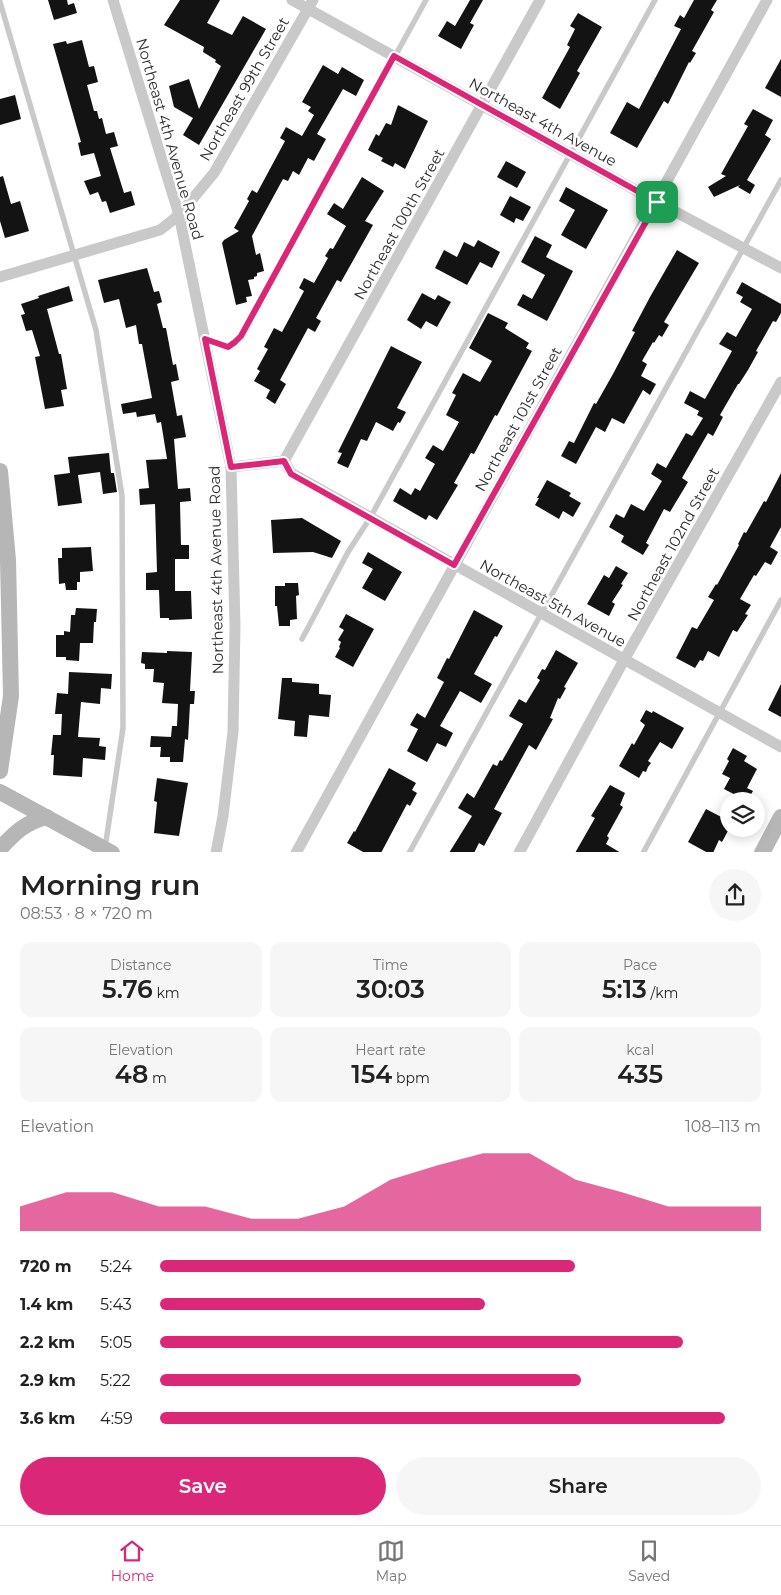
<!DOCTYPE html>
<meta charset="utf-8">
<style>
body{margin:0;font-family:Montserrat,sans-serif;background:#f6f6f6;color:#222;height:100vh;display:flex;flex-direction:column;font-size:19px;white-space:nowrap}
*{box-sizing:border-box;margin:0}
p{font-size:16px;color:#767676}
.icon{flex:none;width:28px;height:28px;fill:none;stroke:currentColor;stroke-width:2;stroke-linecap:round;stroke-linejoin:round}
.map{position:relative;height:852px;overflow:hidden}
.side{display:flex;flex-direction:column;background:#fff;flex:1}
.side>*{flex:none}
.tools{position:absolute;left:720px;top:792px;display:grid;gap:10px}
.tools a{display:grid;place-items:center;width:45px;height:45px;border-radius:50%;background:#fff;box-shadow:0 2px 12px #0003;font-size:25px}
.pin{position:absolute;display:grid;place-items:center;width:42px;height:42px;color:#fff;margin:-21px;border-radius:10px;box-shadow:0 2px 8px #0006}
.round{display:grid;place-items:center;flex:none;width:52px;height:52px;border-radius:26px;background:#f6f6f6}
.summary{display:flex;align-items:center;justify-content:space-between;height:85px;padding:0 20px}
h1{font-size:28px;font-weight:600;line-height:38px}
.metrics{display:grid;grid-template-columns:repeat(3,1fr);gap:8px;height:85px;padding:5px 20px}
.metrics div{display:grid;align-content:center;border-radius:12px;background:#f6f6f6;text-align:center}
.metrics b{font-size:25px;font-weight:600}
.metrics small{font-size:14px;font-weight:400}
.metrics p{font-size:14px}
.chart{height:140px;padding:10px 20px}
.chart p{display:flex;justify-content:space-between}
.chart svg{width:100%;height:90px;margin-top:5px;fill:#db2777;opacity:.7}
.action{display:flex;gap:10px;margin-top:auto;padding:10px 20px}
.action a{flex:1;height:58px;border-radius:30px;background:#db2777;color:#fff;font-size:20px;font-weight:600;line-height:58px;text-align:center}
.action a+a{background:#f6f6f6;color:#222}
ul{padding:0 20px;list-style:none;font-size:16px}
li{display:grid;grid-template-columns:80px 60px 1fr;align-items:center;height:38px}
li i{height:12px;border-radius:6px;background:#db2777}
.tabs{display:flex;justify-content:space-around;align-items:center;height:70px;border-top:1px solid #e0e0e0;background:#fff;font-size:14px;color:#767676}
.tabs a{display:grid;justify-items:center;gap:2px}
.tabs .active{color:#db2777}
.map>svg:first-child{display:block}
.building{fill:#131313}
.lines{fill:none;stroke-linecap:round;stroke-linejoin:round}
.lane{stroke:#c9c9c9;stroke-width:5.5}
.street{stroke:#c9c9c9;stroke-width:11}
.secondary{stroke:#b6b6b6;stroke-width:16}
.route-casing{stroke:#fff;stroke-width:10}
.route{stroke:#db2777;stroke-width:6}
.labels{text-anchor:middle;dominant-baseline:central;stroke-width:5;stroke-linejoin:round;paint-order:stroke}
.street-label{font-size:15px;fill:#2c2c2c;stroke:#fff}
</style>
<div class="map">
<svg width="781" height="853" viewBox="0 0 781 853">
<rect width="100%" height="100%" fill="#fff"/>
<g class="building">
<polygon points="48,0 67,0 68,5 74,3 77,13 54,20"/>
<polygon points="180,0 220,0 207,23 232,35 243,16 266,29 199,145 183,135 193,118 174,107 169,86 189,79 199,109 221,66 215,62 216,60 203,52 204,47 164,25"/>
<polygon points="470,0 483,0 470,23 474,25 461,49 438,36 447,21 455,26"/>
<polygon points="694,0 717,0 711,10 714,12 692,51 696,53 690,63 689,62 668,104 664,101 637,148 610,133 627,102 639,109 681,29 674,26 680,15 684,18"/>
<polygon points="578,13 602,27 577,71 580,73 560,109 542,98 570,47 567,45 575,29 570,26"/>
<polygon points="82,40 89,67 94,66 98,82 87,85 94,111 97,111 99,119 102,118 106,134 114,132 118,146 110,148 124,193 131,191 135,205 110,213 106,201 102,202 98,192 90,195 84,181 101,176 94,153 81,156 78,143 81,142 53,44 66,41 67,44"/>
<polygon points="781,59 781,97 765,88"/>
<polygon points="323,65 338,74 342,67 364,80 356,96 343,89 317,134 326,139 314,161 308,158 299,175 293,171 288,181 283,179 252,236 256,255 260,253 264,271 257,273 257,276 254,277 254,279 248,280 252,296 246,297 247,302 236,305 222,243 224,240 239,231 234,228 249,201 247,199 252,190 257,193 285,141 280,138 286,127 302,136 314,115 308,111 311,107 302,102"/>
<polygon points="15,95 21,119 0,125 0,99"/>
<polygon points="398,105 428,121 405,169 395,163 393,167 381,161 383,158 368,150 376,134 379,136 386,123 391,125"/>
<polygon points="753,109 773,120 765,135 771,139 747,180 755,185 750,194 738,187 740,185 714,197 708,187 726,176 721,174 748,126 744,124"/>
<polygon points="506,161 526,172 517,188 497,177"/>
<polygon points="3,176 11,204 20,201 29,231 5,238 0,221 0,177"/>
<polygon points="362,177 384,191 365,221 373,225 341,282 337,280 316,318 321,321 315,332 308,328 280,380 286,384 275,404 266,398 270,390 254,381 260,371 257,369 268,349 264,347 274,328 282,332 304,291 299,288 304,278 314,283 328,258 325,256 330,248 333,249 346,226 327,214 334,203 343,209"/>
<polygon points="566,187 608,210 586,249 561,235 575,210 559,201"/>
<polygon points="510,196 531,207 523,221 516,218 514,223 500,215"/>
<polygon points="535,236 552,245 546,257 573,271 547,321 517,305 523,294 532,299 545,275 521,262"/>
<polygon points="478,240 500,252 492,268 480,262 467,285 435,268 444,250 457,257 464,242 474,247"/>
<polygon points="677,250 699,263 664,322 669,325 662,337 659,335 654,343 653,342 642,361 647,364 641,376 656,384 650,395 643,390 624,424 612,418 605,432 596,427 576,464 561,456 569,441 574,443 594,403 596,404 613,374 635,332 632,331 650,297"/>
<polygon points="147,268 154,292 159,291 162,302 157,304 163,328 166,328 173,365 176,364 179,380 171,382 177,416 182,415 186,437 174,439 178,489 190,488 191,501 180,502 181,545 189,545 189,559 175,559 175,591 191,591 192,619 169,620 169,618 160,618 159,590 146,590 146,573 157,572 155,504 140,505 139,489 149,488 146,460 167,459 161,422 157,423 155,414 137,417 136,412 123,414 121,404 152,398 142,344 139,344 136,325 126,328 119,299 104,303 98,280"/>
<polygon points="742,282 781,304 781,313 776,322 773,321 756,351 758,352 748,370 739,384 738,384 720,415 723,417 713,436 708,433 682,478 688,482 670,512 664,509 646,543 649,545 643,555 621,542 624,536 609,527 616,514 624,518 631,504 644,511 662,481 651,474 657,463 666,468 686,433 692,436 703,418 697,415 699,411 684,403 690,391 705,399 732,351 719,344 727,332 736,337 752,309 740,302 743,297 736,293"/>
<polygon points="69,286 73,301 47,309 59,354 61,354 67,389 61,390 64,406 45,409 35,357 40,356 32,330 26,331 21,315 25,314 21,304 39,298 38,296"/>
<polygon points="422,293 435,300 438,295 451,302 437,327 426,321 421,329 407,320"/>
<polygon points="488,313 508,323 505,328 529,343 526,348 532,351 497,416 495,415 474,454 471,453 454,483 458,485 437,520 429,515 426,520 393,501 400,488 411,495 415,488 420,491 435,464 425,458 433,445 443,451 459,422 446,415 456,395 452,393 463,373 480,382 492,361 469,348"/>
<polygon points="391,346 422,362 397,408 406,412 400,423 398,422 393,431 376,422 367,441 361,439 348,468 337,463 342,453 338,452"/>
<polygon points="109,453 111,473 114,473 117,492 103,494 100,472 78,475 82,503 58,506 54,475 70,473 68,457"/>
<polygon points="781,473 781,527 770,547 778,552 771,565 765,562 756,576 754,575 740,599 751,605 745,614 748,615 737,632 733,630 719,657 708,651 703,661 700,660 695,668 676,658 692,627 697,629 714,600 708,597 716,584 717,585 739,545 738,544 744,532 746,533 764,501 766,502"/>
<polygon points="547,480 571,493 569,496 581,503 573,517 563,511 559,519 535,505 539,498 537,498"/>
<polygon points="302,518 341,541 332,558 313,552 273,553 271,520"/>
<polygon points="91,547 93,571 80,572 80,582 77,582 77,590 66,590 65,583 59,584 58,558 62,558 62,548"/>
<polygon points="368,552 402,572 385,601 362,588 373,569 362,563"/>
<polygon points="616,566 628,573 621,584 623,585 612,602 615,604 609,616 587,604 604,575 609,578"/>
<polygon points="285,583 298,583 299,595 296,596 297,619 290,620 290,626 279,626 277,606 275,606 275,586 285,586"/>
<polygon points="76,608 97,609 96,622 94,622 93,643 80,643 79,661 66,660 66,657 56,657 56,635 64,635 64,631 70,632 71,615 75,615"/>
<polygon points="474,610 503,626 497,637 495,636 474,674 492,684 481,703 460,691 440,726 453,733 446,747 437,743 427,762 407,751 418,729 410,725 417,713 425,718 444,682 437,678 447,658 449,659"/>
<polygon points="346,614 374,629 353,667 335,657 340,648 339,647 341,642 338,640 344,630 339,627"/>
<polygon points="556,650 578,663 564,687 566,688 560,699 558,698 550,718 553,719 536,750 529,745 494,809 502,813 484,846 479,843 474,853 449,853 472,816 458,808 467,793 474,798 493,764 497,766 500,760 502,761 523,724 509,716 519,699 526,703 540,680 537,678 542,669 545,670"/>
<polygon points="167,651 192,652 190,691 195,691 194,704 190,704 188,740 185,739 183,762 170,762 170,757 160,757 161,747 150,747 151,736 171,737 172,726 177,726 178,704 162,703 164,683 153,682 154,669 145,669 145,664 141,663 142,652 167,653"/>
<polygon points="69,672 112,674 111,689 101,688 100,704 81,702 78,737 100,738 99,746 106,747 105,760 83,758 82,777 53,775 54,755 51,755 53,735 61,735 62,714 55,714 57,693 68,694"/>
<polygon points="282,678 292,678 292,682 319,684 319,694 331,695 329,717 309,715 307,737 294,736 295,721 278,719"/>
<polygon points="781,684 781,717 768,710"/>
<polygon points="646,710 652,713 653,711 684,728 672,749 660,742 648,761 651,763 648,767 646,772 643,771 639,778 619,766 632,743 634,745 645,725 640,721"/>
<polygon points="733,748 747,756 744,761 757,769 747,788 753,791 747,801 724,789 730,778 722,774 729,761 727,759"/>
<polygon points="389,768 416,783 412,790 417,793 410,806 407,804 381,853 365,853 347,843 354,831 355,832"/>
<polygon points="157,778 188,783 179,836 154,833 157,802 154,801"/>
<polygon points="610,785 625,793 620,805 623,807 607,836 609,838 606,844 621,853 575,853 595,818 591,816"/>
<polygon points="706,809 729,821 729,829 722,842 719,840 713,853 708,853 688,842"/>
</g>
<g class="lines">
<g class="lane">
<polyline points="0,2 96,330 122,496 123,728 105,848"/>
<polyline points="205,339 227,347 235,342 241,336 426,0"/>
<polyline points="302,639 348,552 370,518 655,0"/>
<polyline points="409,853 781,180"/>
<polyline points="643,853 781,600"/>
</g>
<g class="street">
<polyline points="113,0 179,215 231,467 235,626 233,732 223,816 216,853"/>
<polyline points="292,0 657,202 781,268"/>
<polyline points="0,277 160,230 179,215 214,173 313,0"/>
<polyline points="284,461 540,0"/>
<polyline points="231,467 284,461 291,473 781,747"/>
<path d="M 296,853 C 452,568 612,285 767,0"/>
<polyline points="519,853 624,660 781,382"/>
</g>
<g class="secondary">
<polyline points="0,471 8,560 11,696 0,771"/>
<polyline points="0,792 112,853"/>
<path d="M 0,849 C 14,833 26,822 47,817"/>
<polyline points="762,853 781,817"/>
</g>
</g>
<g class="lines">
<defs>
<polygon id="route" points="394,56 657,202 454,565 291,474 284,461 231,467 205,339 228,347 235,342 241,336"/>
</defs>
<use href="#route" class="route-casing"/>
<use href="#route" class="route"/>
</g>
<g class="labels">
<g class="street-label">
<text transform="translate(244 89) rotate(-60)">Northeast 99th Street</text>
<text transform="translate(543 122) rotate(29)">Northeast 4th Avenue</text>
<text transform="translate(170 139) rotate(74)">Northeast 4th Avenue Road</text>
<text transform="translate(399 224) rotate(-61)">Northeast 100th Street</text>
<text transform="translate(518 419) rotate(-61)">Northeast 101st Street</text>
<text transform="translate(673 544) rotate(-61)">Northeast 102nd Street</text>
<text transform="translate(216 570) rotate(-91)">Northeast 4th Avenue Road</text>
<text transform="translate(553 603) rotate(29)">Northeast 5th Avenue</text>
</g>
</g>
</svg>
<div class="tools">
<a><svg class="icon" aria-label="layers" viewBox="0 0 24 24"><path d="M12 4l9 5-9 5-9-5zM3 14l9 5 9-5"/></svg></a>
</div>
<div class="pin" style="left:657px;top:202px;background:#1e9e55"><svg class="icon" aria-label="arrive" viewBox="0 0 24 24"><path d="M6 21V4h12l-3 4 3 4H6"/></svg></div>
</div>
<section class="side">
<div class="summary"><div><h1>Morning run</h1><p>08:53 · 8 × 720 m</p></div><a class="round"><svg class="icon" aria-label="share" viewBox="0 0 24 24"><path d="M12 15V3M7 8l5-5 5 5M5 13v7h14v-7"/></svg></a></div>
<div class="metrics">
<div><p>Distance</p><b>5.76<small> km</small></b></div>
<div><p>Time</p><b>30:03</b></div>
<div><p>Pace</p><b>5:13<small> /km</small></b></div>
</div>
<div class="metrics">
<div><p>Elevation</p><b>48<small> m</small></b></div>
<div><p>Heart rate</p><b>154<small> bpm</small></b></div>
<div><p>kcal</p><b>435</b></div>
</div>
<div class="chart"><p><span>Elevation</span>108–113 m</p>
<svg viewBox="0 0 160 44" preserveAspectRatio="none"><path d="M0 44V32L10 25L20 25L30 32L40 32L50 38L60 38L70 32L80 19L90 12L100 6L110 6L120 19L130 25L140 32L150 32L160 32V44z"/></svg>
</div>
<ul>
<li><b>720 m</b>5:24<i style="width:69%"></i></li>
<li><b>1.4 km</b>5:43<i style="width:54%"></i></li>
<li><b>2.2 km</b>5:05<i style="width:87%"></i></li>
<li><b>2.9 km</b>5:22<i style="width:70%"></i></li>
<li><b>3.6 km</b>4:59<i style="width:94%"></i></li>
</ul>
<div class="action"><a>Save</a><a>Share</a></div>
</section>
<nav class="tabs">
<a class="active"><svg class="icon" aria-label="home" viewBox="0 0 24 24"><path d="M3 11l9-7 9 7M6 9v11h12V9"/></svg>Home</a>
<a><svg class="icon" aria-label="map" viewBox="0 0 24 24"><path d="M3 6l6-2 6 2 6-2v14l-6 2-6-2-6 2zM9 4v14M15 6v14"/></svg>Map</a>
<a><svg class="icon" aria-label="saved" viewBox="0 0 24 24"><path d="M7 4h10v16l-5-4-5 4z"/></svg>Saved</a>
</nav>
